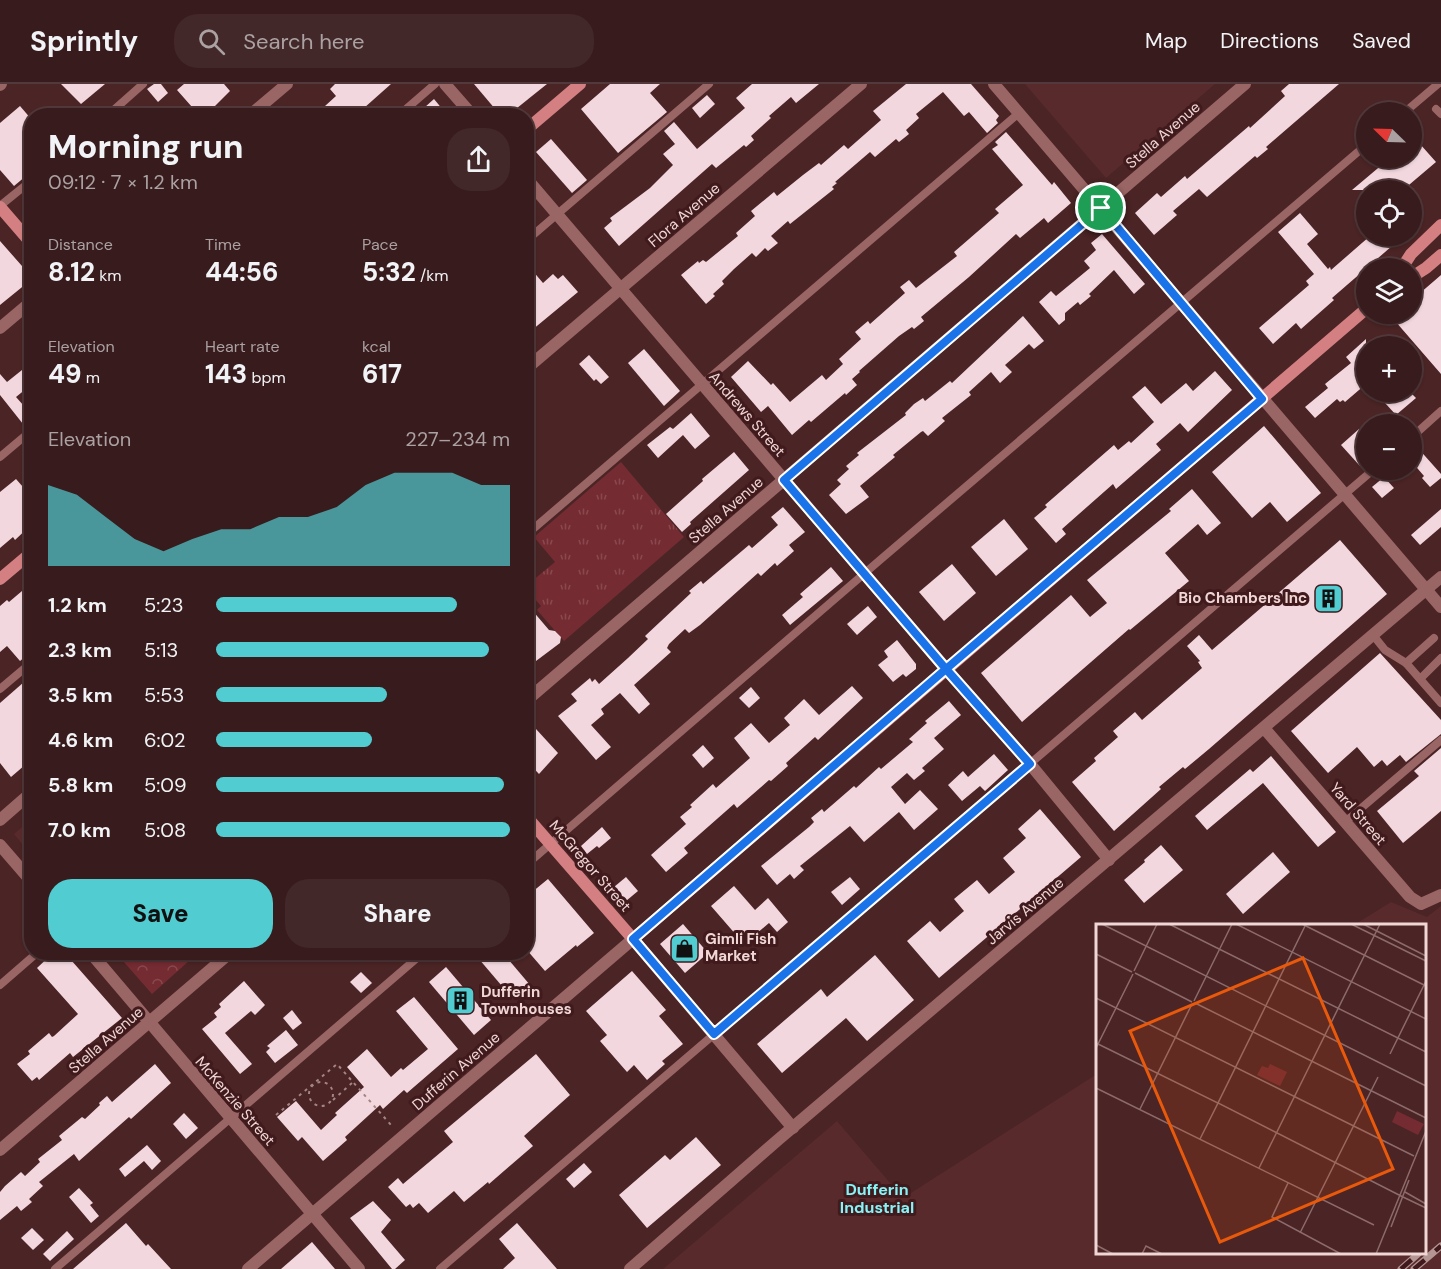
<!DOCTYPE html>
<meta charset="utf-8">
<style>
body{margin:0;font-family:"DM Sans",sans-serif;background:#432829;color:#f1f3f6;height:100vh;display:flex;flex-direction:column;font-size:22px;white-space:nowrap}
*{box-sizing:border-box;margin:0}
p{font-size:20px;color:#aba1a3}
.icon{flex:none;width:33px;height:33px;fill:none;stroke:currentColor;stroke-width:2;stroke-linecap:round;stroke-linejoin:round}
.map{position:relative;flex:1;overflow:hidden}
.sheet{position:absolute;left:24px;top:24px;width:510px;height:852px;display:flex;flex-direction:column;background:#381b1c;border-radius:24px;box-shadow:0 2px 4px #0004,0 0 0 2px #52393b}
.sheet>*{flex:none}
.needle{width:39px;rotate:293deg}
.tools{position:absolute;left:1356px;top:18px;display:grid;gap:12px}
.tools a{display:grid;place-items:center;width:66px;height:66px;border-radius:50%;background:#381b1c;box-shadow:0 2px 4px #0004,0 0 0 2px #52393b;font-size:30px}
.pin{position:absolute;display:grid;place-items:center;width:51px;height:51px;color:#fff;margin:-26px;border:3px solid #fff;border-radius:50%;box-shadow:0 2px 6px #0007}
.round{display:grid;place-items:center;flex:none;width:63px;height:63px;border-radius:24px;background:#432829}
.head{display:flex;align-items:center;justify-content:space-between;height:102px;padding:0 24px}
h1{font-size:33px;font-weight:800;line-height:45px}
.figures{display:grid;grid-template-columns:repeat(3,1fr);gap:9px;height:102px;padding:6px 24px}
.figures div{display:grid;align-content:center}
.figures b{font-size:26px;font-weight:800}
.figures small{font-size:16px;font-weight:400}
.figures p{font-size:16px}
.chart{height:168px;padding:12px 24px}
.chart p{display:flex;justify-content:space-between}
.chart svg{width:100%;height:108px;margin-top:6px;fill:#51ccd1;opacity:.7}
.action{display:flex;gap:12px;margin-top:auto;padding:12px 24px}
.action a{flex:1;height:69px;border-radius:24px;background:#51ccd1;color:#111;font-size:24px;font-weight:800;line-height:69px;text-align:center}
.action a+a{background:#432829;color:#f1f3f6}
ul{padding:0 24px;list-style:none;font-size:20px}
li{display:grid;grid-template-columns:96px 72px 1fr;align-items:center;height:45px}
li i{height:15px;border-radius:8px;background:#51ccd1}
header{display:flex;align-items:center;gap:36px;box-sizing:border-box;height:84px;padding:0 30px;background:#381b1c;border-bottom:2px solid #52393b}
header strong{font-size:28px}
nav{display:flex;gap:33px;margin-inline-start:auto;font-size:21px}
.search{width:420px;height:54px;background:#432829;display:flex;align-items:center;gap:15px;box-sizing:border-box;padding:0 21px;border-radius:24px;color:#aba1a3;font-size:22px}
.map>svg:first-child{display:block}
.built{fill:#592a2c}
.grass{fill:url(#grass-tufts)}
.forest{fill:url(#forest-crowns)}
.building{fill:#f2d7df}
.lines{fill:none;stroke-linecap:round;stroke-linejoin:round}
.path{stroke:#a48484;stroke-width:2;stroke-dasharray:3 4.5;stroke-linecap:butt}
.service{stroke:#9a6565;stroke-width:8}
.minor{stroke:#9a6565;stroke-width:12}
.tertiary{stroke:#9a6565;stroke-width:12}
.secondary{stroke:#d48082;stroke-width:12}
.rail-casing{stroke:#b39594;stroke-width:7}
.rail{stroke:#401a1c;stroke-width:4.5;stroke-dasharray:14;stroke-linecap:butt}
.route-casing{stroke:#fff;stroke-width:12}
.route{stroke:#1a73e8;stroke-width:8}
.labels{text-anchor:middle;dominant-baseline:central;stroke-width:6;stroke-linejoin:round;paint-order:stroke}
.street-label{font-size:15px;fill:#f0d6d5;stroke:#401a1c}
.poi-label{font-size:15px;font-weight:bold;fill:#f0d6d5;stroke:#401a1c;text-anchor:start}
.neighbourhood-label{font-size:16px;font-weight:bold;fill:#87f3f7;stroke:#401a1c}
.inset-road{fill:none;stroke:#8d6b6b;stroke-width:1.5}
.view{fill:#e8590c;fill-opacity:0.15;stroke:#e8590c;stroke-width:3}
.inset-edge{fill:none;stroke:#f0d6d5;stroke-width:3}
</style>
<header>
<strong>Sprintly</strong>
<div class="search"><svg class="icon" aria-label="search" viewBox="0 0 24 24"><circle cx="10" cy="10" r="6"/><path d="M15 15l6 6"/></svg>Search here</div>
<nav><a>Map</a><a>Directions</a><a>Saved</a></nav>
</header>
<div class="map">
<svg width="1441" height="1185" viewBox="0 0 1441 1185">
<defs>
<pattern id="grass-tufts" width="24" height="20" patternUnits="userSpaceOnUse" patternTransform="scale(1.5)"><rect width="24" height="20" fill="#742b31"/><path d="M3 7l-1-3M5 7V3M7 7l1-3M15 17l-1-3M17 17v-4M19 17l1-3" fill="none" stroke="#88494e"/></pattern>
<pattern id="forest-crowns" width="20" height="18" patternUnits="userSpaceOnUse" patternTransform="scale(1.5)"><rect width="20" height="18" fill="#742b31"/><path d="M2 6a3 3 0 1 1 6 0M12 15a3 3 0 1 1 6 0" fill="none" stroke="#88494e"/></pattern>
</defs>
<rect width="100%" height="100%" fill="#4b2425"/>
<g class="built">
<polygon points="1025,0 1215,0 1106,94"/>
<polygon points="31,735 31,771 14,750"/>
<polygon points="1391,818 1427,833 1441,822 1441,1185 663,1185 837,1037 903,1114 1097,990 1098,1168 1424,1168 1424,842 1354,841"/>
</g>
<polygon class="grass" points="621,378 684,453 564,557 537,526 541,522 527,506 526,502 555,478 534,453"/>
<polygon class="forest" points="199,868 152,910 116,869 116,868"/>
<g class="building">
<polygon points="61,0 105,0 81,20"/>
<polygon points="154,0 161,0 168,9 158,18 147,5"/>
<polygon points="184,0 224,0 230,7 205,32 184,32 192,23 177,6"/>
<polygon points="335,0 391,0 355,32 314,32 336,12 330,5"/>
<polygon points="474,0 547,0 507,32 501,32"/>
<polygon points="610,0 660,0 650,9 667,28 618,69 581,25"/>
<polygon points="752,0 819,0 796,19 791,13 769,32 771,34 751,52 754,56 746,63 744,61 716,84 712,80 619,162 604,144 612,137 610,134 650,104 673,81 663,70 675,60 664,47 674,38 697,65 745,24 736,14"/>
<polygon points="906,0 971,0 999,32 996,36 998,39 987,49 969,28 964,32 943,8 916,30 919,34 906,46 909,50 899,58 896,55 875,73 870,68 835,98 837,99 832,103 834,105 790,140 788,137 771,152 778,159 768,167 765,164 756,173 752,169 734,185 722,197 724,200 713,210 715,212 706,220 681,191 698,177 699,179 703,176 706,178 738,152 736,149 755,132 751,127 774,108 777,112 803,91 819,79 821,81 844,61 848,65 881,36 873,27"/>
<polygon points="1289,0 1339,0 1266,63 1268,65 1257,74 1255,72 1207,113 1199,105 1173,127 1177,131 1154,151 1135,129 1157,109 1161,113 1185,92 1187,95 1249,42 1250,44 1285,12 1281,7"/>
<polygon points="707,11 715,20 700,34 692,24"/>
<polygon points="434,15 448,32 415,32"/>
<polygon points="20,22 32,36 32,87 14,102 0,86 0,39"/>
<polygon points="1006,48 1052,101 1054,98 1071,119 1048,139 1044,134 1020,154 1016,150 969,193 921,233 924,237 914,245 912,243 899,252 859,287 860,288 852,295 857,301 846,311 845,309 811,338 809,336 792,351 768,322 761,328 731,293 748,277 771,301 773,299 790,318 822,291 826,296 843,280 839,275 861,255 855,248 868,237 870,240 905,209 900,203 909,196 916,204 957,172 954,168 999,129 995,125 1023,101 992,65 998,61 995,58"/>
<polygon points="1412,51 1436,78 1403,106 1352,106 1390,74 1412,74"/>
<polygon points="551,55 587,96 572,109 536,68"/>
<polygon points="1300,129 1318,150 1307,160 1328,185 1330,183 1331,186 1370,152 1383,152 1392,162 1332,214 1334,216 1301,245 1296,239 1273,260 1259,244 1309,201 1306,197 1314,190 1278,148"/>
<polygon points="1102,150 1145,200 1134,210 1114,186 1089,210 1091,212 1080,221 1078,218 1065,229 1065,236 1059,241 1039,218 1051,207 1056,212 1090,184 1084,177 1096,166 1091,159"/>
<polygon points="0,157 22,182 24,181 32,190 32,195 0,221"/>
<polygon points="526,179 543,199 553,190 558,195 563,191 578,208 526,251"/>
<polygon points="1441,191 1441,290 1389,230 1412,230 1412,216"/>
<polygon points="1023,232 1044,257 1034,265 1029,260 1005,281 1012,288 1000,299 991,288 969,308 971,311 942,334 945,337 928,352 923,347 921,348 893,371 895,373 860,402 869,413 846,430 829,411 841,400 837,396 849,385 846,382 859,371 857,369 906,331 905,329 914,320 923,314 925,317 950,297 952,299"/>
<polygon points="1366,255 1366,300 1345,318 1343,316 1340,318 1337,315 1315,334 1305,323 1328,304 1325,300 1351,279 1346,273"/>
<polygon points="644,265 680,307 664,322 628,279"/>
<polygon points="589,271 609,293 601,300 596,295 594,297 579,280"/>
<polygon points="32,278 32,300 16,313 32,331 32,334 23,340 0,311 0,290 7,298"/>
<polygon points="1215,287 1232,306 1188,348 1180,339 1156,360 1161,366 1116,405 1113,400 1062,445 1066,450 1056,459 1034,434 1047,423 1045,421 1114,361 1118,366 1129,357 1131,359 1154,338 1132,313 1145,302 1161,320 1186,299 1193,307"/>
<polygon points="1375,308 1410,308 1416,314 1396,331"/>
<polygon points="691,329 710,352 695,365 683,351 658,374 647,361 670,343 673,345"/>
<polygon points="1264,342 1321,409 1287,438 1270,418 1252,434 1212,388"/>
<polygon points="1359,345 1366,354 1366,377 1360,382 1341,361"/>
<polygon points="1417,363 1441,390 1441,394 1430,403 1422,394 1424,392 1412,378 1412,368"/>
<polygon points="734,368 749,386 690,438 691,440 682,448 666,430 703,397 702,395"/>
<polygon points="1384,393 1394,404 1382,414 1372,403"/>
<polygon points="16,395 23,403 32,396 32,440 15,456 13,453 0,464 0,408"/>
<polygon points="1192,405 1221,439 1207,451 1198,440 1165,469 1189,497 1130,546 1129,545 1022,638 981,589 1071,511 1090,533 1107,519 1087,496 1171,427 1169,425"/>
<polygon points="783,423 805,448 789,461 794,467 777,482 775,479 761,492 758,489 700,541 689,549 685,545 669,560 667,564 671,568 634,601 650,620 639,630 620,609 601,625 604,630 591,641 611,663 596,676 558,632 577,617 571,610 590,594 592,598 595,595 599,600 628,574 648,555 645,552 691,509 689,507 701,497 703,500 749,461 752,464 778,441 771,433"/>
<polygon points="1441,425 1441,443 1420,461 1411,451"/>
<polygon points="1004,435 1028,465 996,492 971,463"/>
<polygon points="1340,456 1387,510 1209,665 1185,685 1183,683 1159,703 1161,705 1114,747 1072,698 1096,677 1094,674 1118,653 1113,647 1135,628 1142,636 1202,584 1198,578 1200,577 1187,562 1199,551 1212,566"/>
<polygon points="952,480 976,509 944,537 919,508"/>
<polygon points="831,483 843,497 790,541 782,531 803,513 800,510"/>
<polygon points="22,507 32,515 32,567 20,577 7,562 0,568 0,522 7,516 9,518"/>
<polygon points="526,519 549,546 555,547 561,553 560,559 536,577 526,567"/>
<polygon points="868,522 877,533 857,551 847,540"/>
<polygon points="897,556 916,580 916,585 906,593 903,590 893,598 878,581 888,573 884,567"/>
<polygon points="1380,569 1441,636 1441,650 1406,678 1400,671 1387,682 1382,676 1374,683 1357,663 1328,689 1291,647"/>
<polygon points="24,598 32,606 32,675 11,693 0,679 0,619"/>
<polygon points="852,602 863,614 818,656 815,653 786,679 788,682 771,697 769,696 737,724 734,720 684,764 688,769 666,788 651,771 686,740 680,733 692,723 690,721 713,700 716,704 750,674 734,654 751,639 769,659 790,641 784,634 804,615 819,631"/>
<polygon points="751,603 760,614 749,624 739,614"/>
<polygon points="949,617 961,631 934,654 944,665 922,684 925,687 914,696 907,689 891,703 905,720 920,706 938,725 914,746 899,728 864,758 850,742 800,782 804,786 794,795 790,790 777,801 761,782 809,743 814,738 811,734 822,725 824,728 854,702 856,704 879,683 881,685 913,658 909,655 927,639 925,637"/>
<polygon points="536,645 558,669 539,690 526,676 526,655"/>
<polygon points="703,661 714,674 703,684 692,671"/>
<polygon points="1441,664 1441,727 1403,759 1377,727 1419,692 1414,687"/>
<polygon points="994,670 1008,686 985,707 980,702 962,717 948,701 963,687 968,693"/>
<polygon points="1271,672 1336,748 1318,763 1263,699 1207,746 1195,732 1250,685 1253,688"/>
<polygon points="1040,725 1081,773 939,894 907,857 930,837 940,848 964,827 954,815 977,796 989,810 1015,788 1003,774 1026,754 1018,745"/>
<polygon points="602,743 611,754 599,764 597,762 587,770 581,762"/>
<polygon points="1161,761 1183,786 1144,819 1124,796 1145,778 1144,776"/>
<polygon points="1273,768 1290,788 1243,830 1226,810"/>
<polygon points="626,793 638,807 626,817 614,803"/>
<polygon points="850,793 860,805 842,821 831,808"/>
<polygon points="548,795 594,849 577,863 576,861 545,887 526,865 526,813"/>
<polygon points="734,802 755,826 768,814 788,838 777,848 769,839 744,860 711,822"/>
<polygon points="683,840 708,869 685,889 660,860"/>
<polygon points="54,868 64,868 122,934 73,973 70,969 39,996 37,993 32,997 17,980 30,970 28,967 49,949 52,953 54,952 78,930 37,884"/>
<polygon points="473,868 502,868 530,901 513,915"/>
<polygon points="875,871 914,916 867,957 846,934 782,989 757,960 821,905 827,913"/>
<polygon points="446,883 491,936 474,951 429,898"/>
<polygon points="632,887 666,926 659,932 683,960 662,977 665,980 647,996 634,981 627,988 600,957 607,951 586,927"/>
<polygon points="361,888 372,899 361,909 350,898"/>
<polygon points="244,897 265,921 255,931 251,927 225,949 252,980 240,990 202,945 217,933 214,929 221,923 219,920"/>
<polygon points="414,913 458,965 407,1009 404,1006 383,1025 380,1021 345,1053 347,1056 323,1077 302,1053 298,1057 277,1033 296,1017 321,1046 337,1031 335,1029 364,1003 347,983 367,965 391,993 401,984 403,986 428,965 396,927"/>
<polygon points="292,926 302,939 293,946 283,934"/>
<polygon points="286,946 298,961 275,979 266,968 270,964 267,962"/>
<polygon points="536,970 570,1011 524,1052 533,1062 489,1100 488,1098 464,1118 454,1107 428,1129 419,1119 413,1124 410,1120 406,1123 388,1103 398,1094 403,1100 453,1058 444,1047"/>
<polygon points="155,980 171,999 131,1035 129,1033 79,1077 74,1070 39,1098 43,1102 29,1115 32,1118 21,1127 17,1122 0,1136 0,1108 5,1102 21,1088 25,1092 40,1078 38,1075 62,1056 59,1052 82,1033 85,1035 100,1021 99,1019 107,1012 112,1018"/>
<polygon points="184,1029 198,1044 186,1055 173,1040"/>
<polygon points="696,1053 721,1081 647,1144 619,1111 665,1071 670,1076"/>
<polygon points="147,1061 161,1077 152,1086 144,1077 125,1093 119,1085"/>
<polygon points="584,1079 592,1088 574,1104 566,1095"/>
<polygon points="79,1104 93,1119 90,1121 99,1132 91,1139 69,1113"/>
<polygon points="373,1117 391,1136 381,1148 405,1176 395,1185 392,1185 350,1134"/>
<polygon points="126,1139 146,1162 148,1160 171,1185 73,1185"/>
<polygon points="517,1139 557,1185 503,1185 515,1174 499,1155"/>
<polygon points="32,1144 44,1156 33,1166 21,1154"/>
<polygon points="67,1147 74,1155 50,1177 43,1170"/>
<polygon points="312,1158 335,1185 281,1185"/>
</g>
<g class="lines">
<g class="path">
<polyline points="533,587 527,580 533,574"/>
<circle cx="321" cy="1010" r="12"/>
<polyline points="333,1016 353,998"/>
<polyline points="276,1031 337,980 391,1041"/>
</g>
<g class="service">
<polyline points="1436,25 1441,30"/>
<polyline points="1405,28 1438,0"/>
<polyline points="107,32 143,0"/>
<polyline points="398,32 435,0"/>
<polyline points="0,122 32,96"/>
<polyline points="526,157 709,0"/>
<polyline points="1412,353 1441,327"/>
<polyline points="0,373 32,346"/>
<polyline points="526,451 1019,29"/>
<polyline points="1373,551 1385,566 1406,579 1441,619"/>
<polyline points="1406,579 1434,554"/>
<polyline points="1421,594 1441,574"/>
<polyline points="0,605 32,578"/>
<polyline points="1345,738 1441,656"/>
<polyline points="526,781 880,476 1366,61"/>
<polyline points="0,901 38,868"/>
<polyline points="55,1185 424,868"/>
<polyline points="440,1185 1373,386"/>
</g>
<g class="minor">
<polyline points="445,0 473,32"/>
<polyline points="994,0 1441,523"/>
<polyline points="0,1 1,0"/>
<polyline points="249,32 287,0"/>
<polyline points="526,94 946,585 1030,680 1109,776"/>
<polyline points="0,244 32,217"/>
<polyline points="526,285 861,0"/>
<polyline points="526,617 1245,0"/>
<polyline points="1264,644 1410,813 1421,820 1441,811"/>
<polyline points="0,736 32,708"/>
<polyline points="0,761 32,798"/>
<polyline points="633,855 793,1044"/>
<polyline points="90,868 359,1185"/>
<polyline points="0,1066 231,868"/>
<polyline points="630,1185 779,1055 1441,493"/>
</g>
<polyline class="tertiary" points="248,1185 633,855"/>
<g class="secondary">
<polyline points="526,46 580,0"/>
<polyline points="0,123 32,160"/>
<polyline points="1402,184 1411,170 1441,141"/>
<polyline points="1412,193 1426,184 1441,171"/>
<polyline points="0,495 32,468"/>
<polyline points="526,732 633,855 1366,225"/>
</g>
<defs>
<g id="rail">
<polyline points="1401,1185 1418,1170"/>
<polyline points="1414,1185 1441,1162"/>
</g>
</defs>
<use href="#rail" class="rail-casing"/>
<use href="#rail" class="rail"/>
</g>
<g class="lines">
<defs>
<polyline id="route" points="1101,124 784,396 946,585 633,855 714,950 1030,680 946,585 1262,315 1101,124"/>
</defs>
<use href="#route" class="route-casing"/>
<use href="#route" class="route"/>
</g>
<defs>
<symbol id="building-square" viewBox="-11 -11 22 22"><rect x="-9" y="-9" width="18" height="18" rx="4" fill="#51ccd1" stroke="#401a1c"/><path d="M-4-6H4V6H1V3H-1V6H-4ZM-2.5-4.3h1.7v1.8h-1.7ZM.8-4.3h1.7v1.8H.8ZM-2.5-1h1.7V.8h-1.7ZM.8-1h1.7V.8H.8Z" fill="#111"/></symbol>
<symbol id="shop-square" viewBox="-11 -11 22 22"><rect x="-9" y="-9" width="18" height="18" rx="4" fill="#51ccd1" stroke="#401a1c"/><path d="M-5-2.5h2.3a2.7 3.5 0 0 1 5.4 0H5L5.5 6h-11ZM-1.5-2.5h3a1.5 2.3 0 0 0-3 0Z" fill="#111"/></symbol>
</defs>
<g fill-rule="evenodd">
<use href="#building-square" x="1312" y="498" width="33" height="33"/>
<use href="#shop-square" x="668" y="848" width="33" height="33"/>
<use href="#building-square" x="444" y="900" width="33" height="33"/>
</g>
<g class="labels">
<g class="street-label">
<text transform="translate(1163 51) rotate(-41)">Stella Avenue</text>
<text transform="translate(684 131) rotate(-41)">Flora Avenue</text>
<text transform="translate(747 330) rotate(49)">Andrews Street</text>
<text transform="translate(726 426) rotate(-41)">Stella Avenue</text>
<text transform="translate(1358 730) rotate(49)">Yard Street</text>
<text transform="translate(590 782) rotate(49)">McGregor Street</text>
<text transform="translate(1025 827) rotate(-40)">Jarvis Avenue</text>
<text transform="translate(106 956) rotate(-41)">Stella Avenue</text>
<text transform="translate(456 987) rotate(-41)">Dufferin Avenue</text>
<text transform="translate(235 1017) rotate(49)">McKenzie Street</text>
</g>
<g class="poi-label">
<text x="1307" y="514" text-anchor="end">Bio Chambers Inc</text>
<text x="705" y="855">Gimli Fish<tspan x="705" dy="17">Market</tspan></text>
<text x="481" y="908">Dufferin<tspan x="481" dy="17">Townhouses</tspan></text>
</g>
<g class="neighbourhood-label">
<text x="877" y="1105">Dufferin<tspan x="877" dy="18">Industrial</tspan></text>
</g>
</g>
<g transform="translate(1096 840)">
<rect width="330" height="330" fill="#4b2425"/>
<path d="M 174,140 L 191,148 L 184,162 L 161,151 L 166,142 L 172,144 Z" fill="#742b31"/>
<path d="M 301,187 L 328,200 L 322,211 L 296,198 Z" fill="#742b31"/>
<path class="inset-road" d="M 6,0 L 330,162M 73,0 L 330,128M 140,0 L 330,95M 206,0 L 330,62M 210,0 L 122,179 L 307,273M 255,0 L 330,37M 267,0 L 330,32M 0,30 L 36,48M 38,47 L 61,0M 39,49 L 96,78M 0,74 L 318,232M 98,77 L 136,0M 99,79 L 330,194M 0,119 L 122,179 L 104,215M 0,124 L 37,50M 294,130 L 330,57M 0,164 L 278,301M 44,185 L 96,80M 163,244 L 284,0M 192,259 L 176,293 L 245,330M 309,268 L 330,280M 307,273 L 330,284M 295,303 L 313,256M 204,309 L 282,153M 0,321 L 17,330M 46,330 L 50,322 L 66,330M 280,330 L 330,207"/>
<path class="view" d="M 207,34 L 297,245 L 124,318 L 34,107 Z"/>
<rect width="330" height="330" class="inset-edge"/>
</g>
</svg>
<div class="tools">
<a><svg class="needle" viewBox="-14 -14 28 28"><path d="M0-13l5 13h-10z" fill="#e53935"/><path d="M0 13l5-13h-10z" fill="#aba1a3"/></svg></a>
<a><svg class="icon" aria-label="locate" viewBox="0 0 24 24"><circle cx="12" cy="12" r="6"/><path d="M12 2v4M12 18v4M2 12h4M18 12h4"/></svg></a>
<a><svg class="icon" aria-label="layers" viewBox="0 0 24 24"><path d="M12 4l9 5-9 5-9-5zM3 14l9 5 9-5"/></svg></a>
<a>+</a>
<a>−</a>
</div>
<div class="pin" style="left:1101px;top:124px;background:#1e9e55"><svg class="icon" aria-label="arrive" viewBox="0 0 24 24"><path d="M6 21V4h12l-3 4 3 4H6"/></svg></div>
<section class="sheet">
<div class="head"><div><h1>Morning run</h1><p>09:12 · 7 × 1.2 km</p></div><a class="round"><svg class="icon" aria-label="share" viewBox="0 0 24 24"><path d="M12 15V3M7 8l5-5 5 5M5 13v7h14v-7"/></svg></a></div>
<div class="figures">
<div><p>Distance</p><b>8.12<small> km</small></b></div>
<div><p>Time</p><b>44:56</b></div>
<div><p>Pace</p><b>5:32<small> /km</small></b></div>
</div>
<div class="figures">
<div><p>Elevation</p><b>49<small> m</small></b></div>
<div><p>Heart rate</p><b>143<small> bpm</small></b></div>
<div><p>kcal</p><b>617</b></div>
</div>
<div class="chart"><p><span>Elevation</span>227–234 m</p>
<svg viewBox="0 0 160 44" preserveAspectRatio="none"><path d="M0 44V11L10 15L20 24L30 33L40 38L50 33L60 29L70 29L80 24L90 24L100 20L110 11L120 6L130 6L140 6L150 11L160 11V44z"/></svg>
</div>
<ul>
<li><b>1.2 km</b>5:23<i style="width:82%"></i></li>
<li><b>2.3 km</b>5:13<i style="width:93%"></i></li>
<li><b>3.5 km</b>5:53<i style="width:58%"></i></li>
<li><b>4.6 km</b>6:02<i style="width:53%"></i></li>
<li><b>5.8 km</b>5:09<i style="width:98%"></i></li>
<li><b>7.0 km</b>5:08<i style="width:100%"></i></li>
</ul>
<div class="action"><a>Save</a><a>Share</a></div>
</section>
</div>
